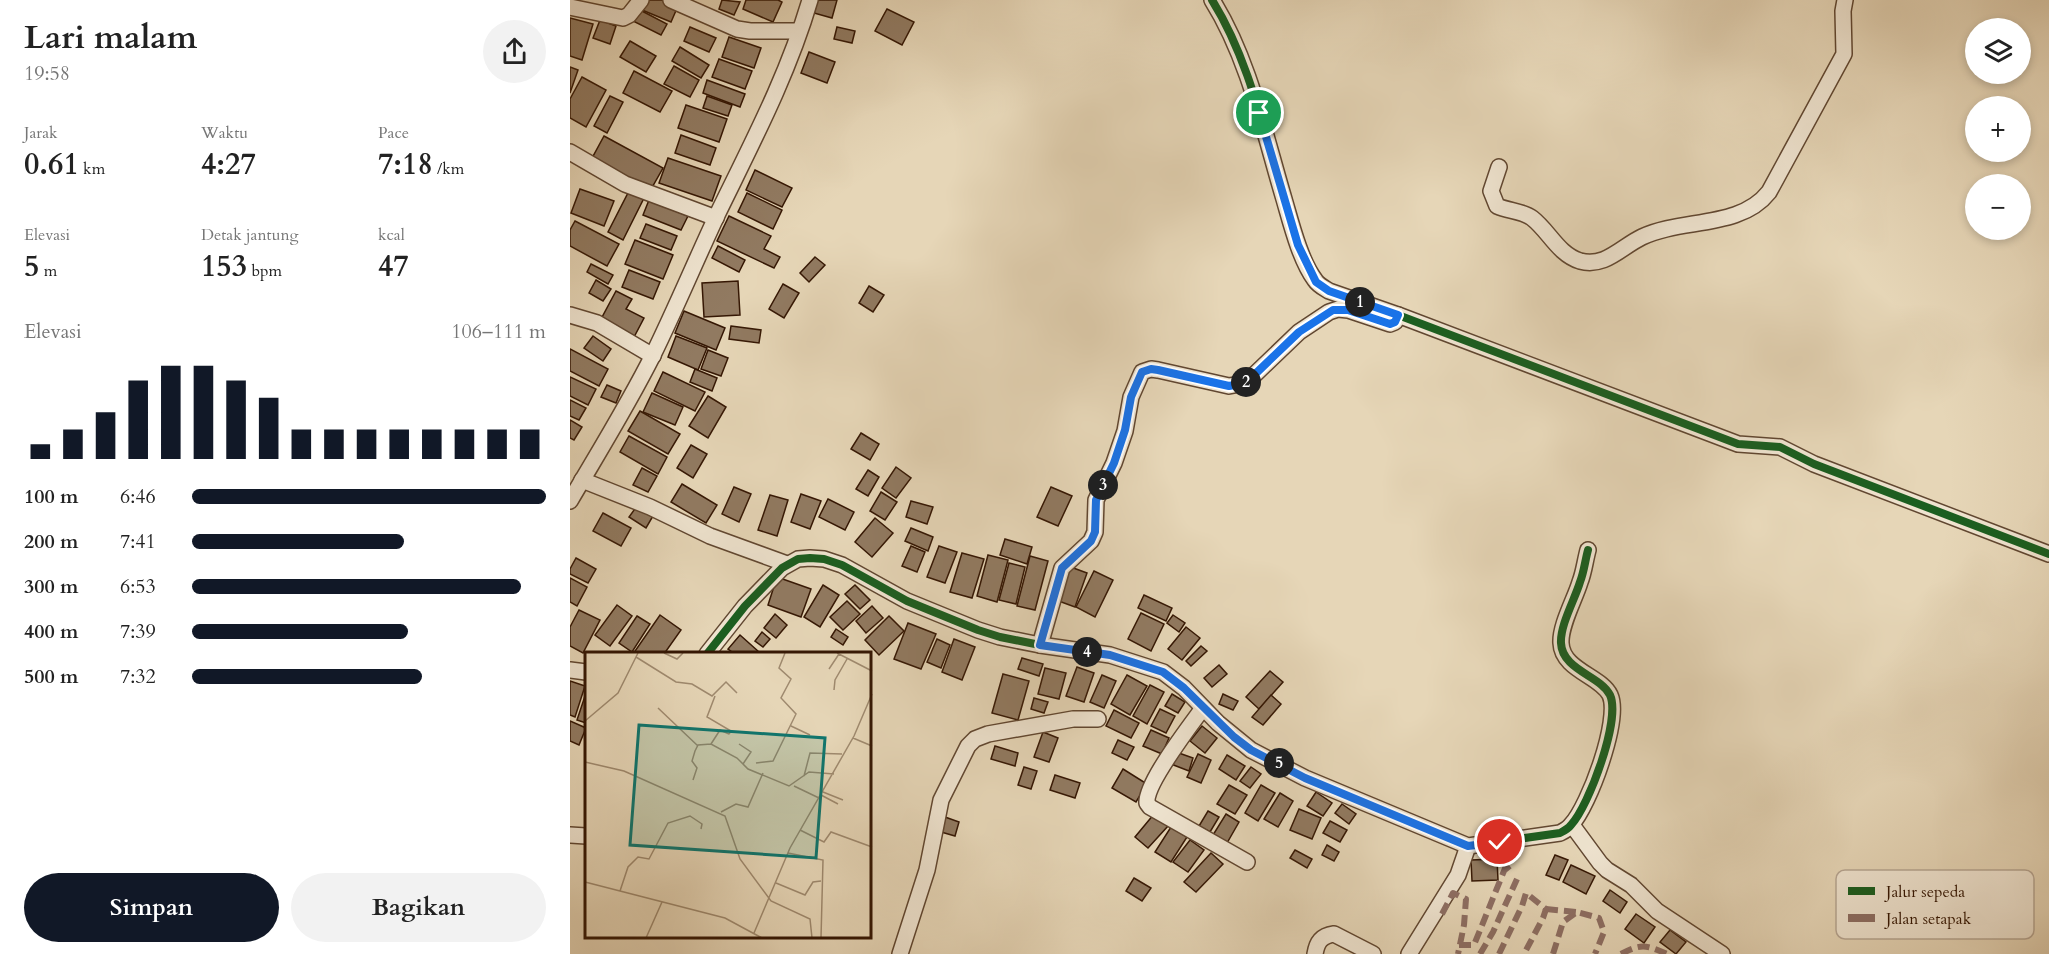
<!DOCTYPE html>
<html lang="id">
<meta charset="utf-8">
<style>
body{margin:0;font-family:Cardo,serif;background:#f2f2f2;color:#222;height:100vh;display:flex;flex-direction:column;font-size:22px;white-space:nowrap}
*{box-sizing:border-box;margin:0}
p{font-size:20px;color:#767676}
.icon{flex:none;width:33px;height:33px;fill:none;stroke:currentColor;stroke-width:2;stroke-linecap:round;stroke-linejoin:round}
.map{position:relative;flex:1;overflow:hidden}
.sheet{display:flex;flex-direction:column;background:#fff;width:570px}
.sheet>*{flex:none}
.tools{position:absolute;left:1395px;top:18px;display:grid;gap:12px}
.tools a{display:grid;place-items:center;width:66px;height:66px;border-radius:50%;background:#fff;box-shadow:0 3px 9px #0003;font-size:30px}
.pin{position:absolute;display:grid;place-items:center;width:51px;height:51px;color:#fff;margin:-26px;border:3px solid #fff;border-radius:50%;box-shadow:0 2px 6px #0007}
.km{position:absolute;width:30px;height:30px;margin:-15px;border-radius:50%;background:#222;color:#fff;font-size:16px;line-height:30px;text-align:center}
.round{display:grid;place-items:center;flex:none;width:63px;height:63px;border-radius:32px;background:#f2f2f2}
.headline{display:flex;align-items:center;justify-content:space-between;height:102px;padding:0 24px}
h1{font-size:33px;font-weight:600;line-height:45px}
.figures{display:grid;grid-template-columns:repeat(3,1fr);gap:9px;height:102px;padding:6px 24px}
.figures div{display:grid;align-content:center}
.figures b{font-size:30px;font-weight:600}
.figures small{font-size:16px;font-weight:400}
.figures p{font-size:16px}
.chart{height:168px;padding:12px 24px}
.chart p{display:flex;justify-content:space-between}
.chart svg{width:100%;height:108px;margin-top:6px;stroke:#111827;stroke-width:6}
.cta{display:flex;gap:12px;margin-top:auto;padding:12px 24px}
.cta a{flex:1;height:69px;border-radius:36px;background:#111827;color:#fff;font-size:24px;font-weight:600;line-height:69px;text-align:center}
.cta a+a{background:#f2f2f2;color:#222}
ul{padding:0 24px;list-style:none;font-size:20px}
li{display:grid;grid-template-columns:96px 72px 1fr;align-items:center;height:45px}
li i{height:15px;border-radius:8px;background:#111827}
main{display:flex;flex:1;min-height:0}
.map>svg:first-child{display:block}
.building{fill:#917a61;stroke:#351704;stroke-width:1.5}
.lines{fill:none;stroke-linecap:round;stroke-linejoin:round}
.minor-casing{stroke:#614731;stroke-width:18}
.minor{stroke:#efe4d0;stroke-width:15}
.quiet{stroke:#8d6e63;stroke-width:6;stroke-dasharray:12 6;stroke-linecap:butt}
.cycleway-casing{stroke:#efe4d0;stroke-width:11}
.cycleway{stroke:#1b5e20;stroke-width:8}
.route-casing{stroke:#fff;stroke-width:12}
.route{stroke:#1a73e8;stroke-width:8}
.inset-road{fill:none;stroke:#9f8a6f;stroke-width:1.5}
.view{fill:#0f766e;fill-opacity:0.15;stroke:#0f766e;stroke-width:3}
.inset-edge{fill:none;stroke:#351704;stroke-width:3}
.key{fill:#efe4d0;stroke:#b7a693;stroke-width:1.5}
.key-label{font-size:16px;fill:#351704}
</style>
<main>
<section class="sheet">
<div class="headline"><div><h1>Lari malam</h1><p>19:58</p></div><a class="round"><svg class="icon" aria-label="share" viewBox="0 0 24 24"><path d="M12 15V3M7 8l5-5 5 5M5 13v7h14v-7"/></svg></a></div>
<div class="figures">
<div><p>Jarak</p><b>0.61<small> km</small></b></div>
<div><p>Waktu</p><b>4:27</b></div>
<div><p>Pace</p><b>7:18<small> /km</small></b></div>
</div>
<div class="figures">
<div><p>Elevasi</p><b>5<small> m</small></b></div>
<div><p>Detak jantung</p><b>153<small> bpm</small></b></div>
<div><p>kcal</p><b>47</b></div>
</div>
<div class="chart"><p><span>Elevasi</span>106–111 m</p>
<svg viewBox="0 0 160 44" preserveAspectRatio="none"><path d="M5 44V38M15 44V32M25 44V25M35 44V12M45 44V6M55 44V6M65 44V12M75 44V19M85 44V32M95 44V32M105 44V32M115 44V32M125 44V32M135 44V32M145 44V32M155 44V32"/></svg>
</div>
<ul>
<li><b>100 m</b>6:46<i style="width:100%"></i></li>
<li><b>200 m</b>7:41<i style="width:60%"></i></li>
<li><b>300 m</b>6:53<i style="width:93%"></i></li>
<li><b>400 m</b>7:39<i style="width:61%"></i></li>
<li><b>500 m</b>7:32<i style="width:65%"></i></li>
</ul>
<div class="cta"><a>Simpan</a><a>Bagikan</a></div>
</section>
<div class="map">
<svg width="1479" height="954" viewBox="0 0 1479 954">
<rect width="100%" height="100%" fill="#e6d6b7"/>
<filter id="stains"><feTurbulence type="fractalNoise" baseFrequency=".00333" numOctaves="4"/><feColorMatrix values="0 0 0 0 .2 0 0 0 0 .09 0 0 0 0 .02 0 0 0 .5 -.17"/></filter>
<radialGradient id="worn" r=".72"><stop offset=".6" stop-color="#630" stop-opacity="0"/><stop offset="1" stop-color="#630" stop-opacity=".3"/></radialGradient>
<g class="building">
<polygon points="76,0 93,0 108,6 101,22 72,10"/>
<polygon points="152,0 170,2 164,15 149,9"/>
<polygon points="176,0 208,0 212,2 203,22 173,9"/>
<polygon points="247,0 267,0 262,18 244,13"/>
<polygon points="317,9 344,22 332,45 305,31"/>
<polygon points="70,10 97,24 91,35 63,21"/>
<polygon points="0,18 23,24 12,60 0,56"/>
<polygon points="30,20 46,26 40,44 23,38"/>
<polygon points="120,27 146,38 139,52 114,41"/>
<polygon points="267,27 285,31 282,43 264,39"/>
<polygon points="159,37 191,48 184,68 152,57"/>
<polygon points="60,41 86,56 76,72 50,57"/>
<polygon points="110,47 139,65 131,78 102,61"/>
<polygon points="239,52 265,62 257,83 231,73"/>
<polygon points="149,59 182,71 175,89 142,77"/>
<polygon points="104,66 129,80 120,97 94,84"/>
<polygon points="0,67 8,70 0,93"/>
<polygon points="64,71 102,91 90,112 53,93"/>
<polygon points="12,77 36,90 16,127 0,118 0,99"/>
<polygon points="137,80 175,94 170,107 133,93"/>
<polygon points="40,96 53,102 37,133 24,126"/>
<polygon points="137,96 162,105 158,116 133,108"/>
<polygon points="116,105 157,119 149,142 108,128"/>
<polygon points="111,135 146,148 140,165 105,153"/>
<polygon points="34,136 93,168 80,191 21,160"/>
<polygon points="98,158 151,176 142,201 89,183"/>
<polygon points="185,170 222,188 212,207 176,190"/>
<polygon points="10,189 44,201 34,226 1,213"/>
<polygon points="60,189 75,196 53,240 38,232"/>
<polygon points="177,193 212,210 203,229 168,212"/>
<polygon points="79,200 118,216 111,230 73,215"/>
<polygon points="159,216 201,236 194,249 210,257 204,268 147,241"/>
<polygon points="5,221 49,244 37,266 0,246 0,230"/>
<polygon points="76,224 107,236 101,250 70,238"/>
<polygon points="65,240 103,255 93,279 55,264"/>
<polygon points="148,246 175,260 169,272 142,258"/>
<polygon points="245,257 255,265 239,282 230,273"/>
<polygon points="21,264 43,275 38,284 17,272"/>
<polygon points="59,270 90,282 83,299 52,287"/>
<polygon points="26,280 41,289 33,301 19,293"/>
<polygon points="168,281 170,315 134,317 132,283"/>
<polygon points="213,284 229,293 214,318 199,309"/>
<polygon points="299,286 314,295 303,312 289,303"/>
<polygon points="46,291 62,299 56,309 74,318 63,339 30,321"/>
<polygon points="114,311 155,328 146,350 105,333"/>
<polygon points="161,326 191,330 189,343 159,339"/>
<polygon points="23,336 41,349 33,361 14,348"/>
<polygon points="106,336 137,348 128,370 98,357"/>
<polygon points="0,349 38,369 29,386 0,371"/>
<polygon points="138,350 158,358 151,376 131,369"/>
<polygon points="125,369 147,378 142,391 120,382"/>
<polygon points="93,372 135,392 125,411 84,391"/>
<polygon points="0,377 26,389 18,405 0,396"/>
<polygon points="37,385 51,391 46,403 31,397"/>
<polygon points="82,393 113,407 105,425 73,412"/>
<polygon points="138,396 156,407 138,438 119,426"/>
<polygon points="0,400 16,408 9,420 0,416"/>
<polygon points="70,411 110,434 98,454 58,431"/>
<polygon points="0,420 12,427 4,440 0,438"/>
<polygon points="291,433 309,444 300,460 281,449"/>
<polygon points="59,436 97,457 88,474 50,452"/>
<polygon points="121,445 137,454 123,478 107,468"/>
<polygon points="326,467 341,478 326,498 312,488"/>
<polygon points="72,468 87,476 78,492 63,485"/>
<polygon points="298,470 309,477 298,496 286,489"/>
<polygon points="112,484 147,505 136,523 101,502"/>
<polygon points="164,487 181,494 169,522 152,514"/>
<polygon points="481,487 502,496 488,526 467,517"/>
<polygon points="311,492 327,502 315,520 300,511"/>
<polygon points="231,494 251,501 240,529 221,522"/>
<polygon points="200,495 218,500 207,536 188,530"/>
<polygon points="258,499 284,512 275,530 249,517"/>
<polygon points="341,501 363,507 357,524 336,517"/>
<polygon points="67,506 83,516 76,528 59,517"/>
<polygon points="33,513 61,528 51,546 23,531"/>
<polygon points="305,518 323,533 302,557 285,542"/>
<polygon points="341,528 363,537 358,551 335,541"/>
<polygon points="435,539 462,547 457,564 430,555"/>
<polygon points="341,546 355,552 347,572 332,566"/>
<polygon points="369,546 387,552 375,583 357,577"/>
<polygon points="392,553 414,559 402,598 380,592"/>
<polygon points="418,555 438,560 427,602 407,596"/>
<polygon points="460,556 478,561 465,610 447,606"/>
<polygon points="6,558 26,569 18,583 0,574 0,569"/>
<polygon points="439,563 455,567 446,604 429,600"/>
<polygon points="498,566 517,573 505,607 486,600"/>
<polygon points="524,571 543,580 525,617 506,607"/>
<polygon points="207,577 241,589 231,617 198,605"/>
<polygon points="0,578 17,587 7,606 0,602"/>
<polygon points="253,585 269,595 250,627 234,617"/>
<polygon points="285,585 300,600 290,609 275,594"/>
<polygon points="574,595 602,608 596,621 568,608"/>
<polygon points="277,601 290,614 273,630 260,617"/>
<polygon points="47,605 62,616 40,646 25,635"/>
<polygon points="302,606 313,618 296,633 286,621"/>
<polygon points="9,610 30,620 13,653 0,646 0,627"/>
<polygon points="571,613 594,624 581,651 558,639"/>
<polygon points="205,614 217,625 206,638 194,628"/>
<polygon points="90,615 111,630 94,654 63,654"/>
<polygon points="603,615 615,623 609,632 597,623"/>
<polygon points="67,616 80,624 62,652 49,643"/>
<polygon points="319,616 334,631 309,655 295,640"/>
<polygon points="338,623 366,634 351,669 324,659"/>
<polygon points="616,627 630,638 612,660 598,649"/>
<polygon points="266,629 278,637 273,645 261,637"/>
<polygon points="192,632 200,639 193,647 185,641"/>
<polygon points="170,635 189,652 187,654 165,654 158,649"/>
<polygon points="367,639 380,645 371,668 357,662"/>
<polygon points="384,639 405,647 392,680 372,672"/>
<polygon points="631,646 637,651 621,666 616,661"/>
<polygon points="452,658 473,664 469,676 448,669"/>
<polygon points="649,665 657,674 642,687 634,678"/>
<polygon points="507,667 524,673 514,702 496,696"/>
<polygon points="475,668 496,673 489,699 468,694"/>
<polygon points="700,671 713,682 689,709 676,697"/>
<polygon points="433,674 459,681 448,720 422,713"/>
<polygon points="532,675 546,681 534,708 520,702"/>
<polygon points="557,675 577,686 560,715 541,704"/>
<polygon points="0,681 15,686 5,717 0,715"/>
<polygon points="580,685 594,692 577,724 563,716"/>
<polygon points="602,694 615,702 608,713 595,706"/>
<polygon points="653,694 668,701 663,710 649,704"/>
<polygon points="701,695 711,704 693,725 682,717"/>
<polygon points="15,696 16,696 16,723 7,720"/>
<polygon points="464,698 478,702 474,713 461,709"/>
<polygon points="590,709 605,716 596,733 581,726"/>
<polygon points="544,710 569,723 561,738 536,726"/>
<polygon points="0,721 16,728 9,745 0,741"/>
<polygon points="632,726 647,738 635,753 620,741"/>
<polygon points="581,730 599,738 592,754 573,746"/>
<polygon points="473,732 488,738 479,762 464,757"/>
<polygon points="548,740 564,747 557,760 542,753"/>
<polygon points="425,746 448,753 445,766 421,759"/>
<polygon points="606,752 623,758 619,771 601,764"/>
<polygon points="628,754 641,760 631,783 617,777"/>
<polygon points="657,755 675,766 666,780 649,769"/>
<polygon points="454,767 467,771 461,789 448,785"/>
<polygon points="681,767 691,774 680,788 670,781"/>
<polygon points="553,769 577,784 566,802 542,788"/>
<polygon points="485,775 510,783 505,798 480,790"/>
<polygon points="659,785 677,795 665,814 647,804"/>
<polygon points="691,785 705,793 688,821 675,813"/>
<polygon points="746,792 762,803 753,816 737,806"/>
<polygon points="710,793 723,801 708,827 694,819"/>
<polygon points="772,804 786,814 779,824 765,813"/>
<polygon points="729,809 751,818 742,839 720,830"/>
<polygon points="638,811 649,817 640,832 629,826"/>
<polygon points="584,814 598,826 578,848 565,837"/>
<polygon points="656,814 669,822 657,843 643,835"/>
<polygon points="375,817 389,822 385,836 371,832"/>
<polygon points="760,821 777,830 770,842 753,833"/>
<polygon points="601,827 617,837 601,862 585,852"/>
<polygon points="620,840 634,850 618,872 603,862"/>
<polygon points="757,845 769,852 764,861 752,855"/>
<polygon points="725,850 742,859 737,868 720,858"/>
<polygon points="641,853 653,864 626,892 614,882"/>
<polygon points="985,855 998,860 989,880 976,875"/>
<polygon points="927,859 928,880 902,881 901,860"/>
<polygon points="1001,865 1025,876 1016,894 993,882"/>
<polygon points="564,878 581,888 572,901 556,891"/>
<polygon points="1040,890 1057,902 1050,913 1033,901"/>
<polygon points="1066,914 1085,927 1074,943 1055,929"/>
<polygon points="1100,930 1116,942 1106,954 1090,942"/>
</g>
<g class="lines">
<defs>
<g id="minor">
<polyline points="101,0 167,29 180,31 228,31"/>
<path d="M 642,0 C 679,59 694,132 714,199 C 721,223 730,260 745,280 C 748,285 754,288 759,291 L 828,315 L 1168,444 L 1210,447 L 1244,464 L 1479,554"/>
<polyline points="0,7 53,18 59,15 71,0"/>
<polyline points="0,152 55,184 146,218"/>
<path d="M 929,167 L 921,191 L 927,206 C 938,211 953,211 962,218 C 979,231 988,254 1010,261 C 1035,268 1051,247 1072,237 C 1112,218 1170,229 1199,192 L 1274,54 L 1273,11 L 1275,0"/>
<polyline points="0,315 27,323 83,356"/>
<polyline points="12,480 80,507 140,536 217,564"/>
<path d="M 0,501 C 28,453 58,405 83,355 C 106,308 126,260 148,213 C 182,143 218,75 240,0"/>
<polyline points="470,645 492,568 521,541 525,532 526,500 544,463 555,431 561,397 572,372 581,369 588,370 659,386 675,383 680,379 729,332 759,312 768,309 778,310 820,324 825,322 828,315"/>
<path d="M 137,654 L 175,606 L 212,568 L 228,559 L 240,558 L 254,559 L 272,565 L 337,601 L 408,630 L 430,637 L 470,645 L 540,655 L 593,672 L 614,688 L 648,723 L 681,750 L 735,778 L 898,846 L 990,833 C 994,831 998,829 1001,825 C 1019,806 1051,719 1040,695 C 1031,676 992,670 991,643 C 990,625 1005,599 1010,582 C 1014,572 1015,561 1018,550"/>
<polyline points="0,670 16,672"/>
<path d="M 633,708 C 620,726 575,784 577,803 L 580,807 L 677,862"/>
<polyline points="1002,825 1030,863 1037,870 1061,885 1087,911 1152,954"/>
<polyline points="0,835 16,836"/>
<polyline points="330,954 357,870 371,800 398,746 405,739 418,734 503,719 528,719"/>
<path d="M 745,954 C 747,942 751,936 764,934 L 803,954"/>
<polyline points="839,954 888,875 898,846"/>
</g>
</defs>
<use href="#minor" class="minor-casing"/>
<use href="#minor" class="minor"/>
<g class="quiet">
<polyline points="930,842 936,866 940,871"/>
<polyline points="976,909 1007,912"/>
<polyline points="872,914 883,893 896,899 894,925 888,954"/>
<polyline points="889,945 904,945 936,866"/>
<polyline points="910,954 923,932 947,879"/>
<polyline points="929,954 952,906 956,893 976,909 973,918 954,954"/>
<polyline points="983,954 993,922 1007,912 1029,918 1034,932 1025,954"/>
<path d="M 1051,954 C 1072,943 1076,945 1097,954"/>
</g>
<defs>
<g id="cycleway">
<path d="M 642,0 C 679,59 694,132 714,199 C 721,223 730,260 745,280 C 748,285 754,288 759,291 L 828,315 L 1168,444 L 1210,447 L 1244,464 L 1479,554"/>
<path d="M 137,654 L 175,606 L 212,568 L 228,559 L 240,558 L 254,559 L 272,565 L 337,601 L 408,630 L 430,637 L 470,645 L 540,655 L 593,672 L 614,688 L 648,723 L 681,750 L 735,778 L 898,846 L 990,833 C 994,831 998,829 1001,825 C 1019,806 1051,719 1040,695 C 1031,676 992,670 991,643 C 990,625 1005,599 1010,582 C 1014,572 1015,561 1018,550"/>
</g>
</defs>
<use href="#cycleway" class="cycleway-casing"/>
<use href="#cycleway" class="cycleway"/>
</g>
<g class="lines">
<defs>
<polyline id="route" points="689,113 728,245 746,282 759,291 828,315 825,322 820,324 778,310 763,310 729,332 680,379 675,383 659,386 588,370 581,369 572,372 561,397 555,430 544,463 526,500 525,532 521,541 492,568 470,645 540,655 593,672 614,688 664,737 681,750 735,778 898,846 930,842"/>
</defs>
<use href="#route" class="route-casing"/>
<use href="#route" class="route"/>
</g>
<g transform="translate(15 652)">
<rect width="286" height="286" fill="#e6d6b7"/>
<path class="inset-road" d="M 79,1 L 92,7 L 98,1M 252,1 L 287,19M 51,5 L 91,30 L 107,32 L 127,44 L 141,30 L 152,41M 244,17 L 254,2M 249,38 L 250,28 L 262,7M 130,44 L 122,65 L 146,79 L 144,82M 73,56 L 113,94M 0,69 L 33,41 L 53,1M 206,74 L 225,83M 268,86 L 287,94M 126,92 L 135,78 L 144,82M 154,92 L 166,100 L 158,112M 0,110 L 39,119 L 140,164 L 155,207 L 186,249 L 225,267 L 227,286M 171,111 L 188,109 L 211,62 L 196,46 L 206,27 L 194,16 L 200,1M 219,124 L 225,101 L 257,102M 108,128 L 112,116 L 107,109 L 110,99 L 113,93 L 126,92 L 152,106 L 163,117 L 204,134 L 224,120 L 249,122M 209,134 L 234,146M 238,140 L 258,148M 236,143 L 253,152M 136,160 L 151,152 L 163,155 L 178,121M 215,178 L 239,190 L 246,180 L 287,195M 203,201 L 238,208 L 236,286M 0,230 L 140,266 L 177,286M 191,231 L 220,243 L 228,230 L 236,229M 35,239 L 43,215 L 53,205 L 64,207 L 83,171 L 105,164 L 117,172 L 116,177M 169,281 L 205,196 L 269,84 L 287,42M 61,286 L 77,250"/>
<path class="view" d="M 54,73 L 240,86 L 231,206 L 45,193 Z"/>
<rect width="286" height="286" class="inset-edge"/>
</g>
<rect x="1266" y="870" width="198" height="69" rx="9" class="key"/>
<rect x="1278" y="887" width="27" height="8" fill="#1b5e20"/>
<rect x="1278" y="914" width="27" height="8" fill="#8d6e63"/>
<g class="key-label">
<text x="1316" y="897">Jalur sepeda</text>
<text x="1316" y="924">Jalan setapak</text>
</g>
<rect width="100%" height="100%" filter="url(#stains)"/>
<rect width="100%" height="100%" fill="url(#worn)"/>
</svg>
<div class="tools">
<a><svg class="icon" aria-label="layers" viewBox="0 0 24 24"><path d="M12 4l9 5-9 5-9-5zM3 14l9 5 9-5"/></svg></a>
<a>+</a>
<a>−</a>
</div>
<div class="pin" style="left:689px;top:113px;background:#1e9e55"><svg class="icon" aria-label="arrive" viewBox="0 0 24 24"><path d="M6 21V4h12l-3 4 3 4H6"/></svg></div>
<div class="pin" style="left:930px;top:842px;background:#d93025"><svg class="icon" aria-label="check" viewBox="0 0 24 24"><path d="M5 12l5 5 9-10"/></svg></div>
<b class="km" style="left:790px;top:302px">1</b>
<b class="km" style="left:676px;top:382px">2</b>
<b class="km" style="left:533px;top:485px">3</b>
<b class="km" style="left:517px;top:652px">4</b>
<b class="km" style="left:709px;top:763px">5</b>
</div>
</main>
